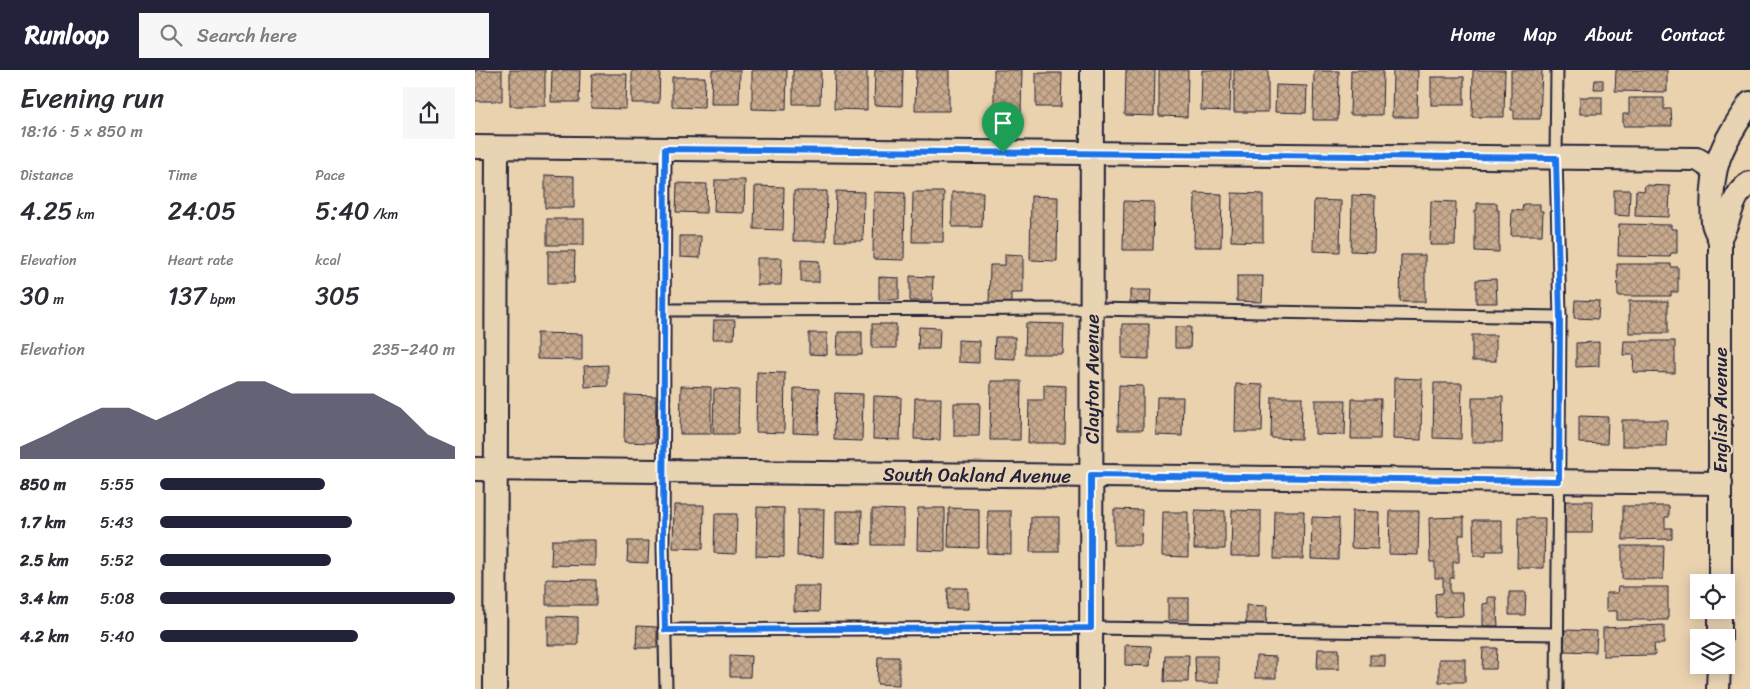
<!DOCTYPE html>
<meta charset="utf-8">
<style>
body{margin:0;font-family:Sriracha,sans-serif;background:#f7f7f7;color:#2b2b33;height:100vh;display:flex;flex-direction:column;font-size:19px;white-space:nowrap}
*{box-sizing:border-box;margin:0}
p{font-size:16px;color:#7c7c81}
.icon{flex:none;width:28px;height:28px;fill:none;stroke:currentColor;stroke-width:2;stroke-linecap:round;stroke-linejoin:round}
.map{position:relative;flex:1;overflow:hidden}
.side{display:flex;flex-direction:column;background:#fff;width:475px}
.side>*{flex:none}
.buttons{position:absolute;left:1215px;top:504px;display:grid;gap:10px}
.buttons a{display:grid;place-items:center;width:45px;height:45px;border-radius:0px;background:#fff;box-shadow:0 2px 12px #0003;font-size:25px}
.pin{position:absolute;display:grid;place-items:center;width:42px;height:42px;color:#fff;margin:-51px -21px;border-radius:50% 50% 50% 0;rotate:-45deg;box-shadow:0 0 5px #0007}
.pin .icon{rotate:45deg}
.round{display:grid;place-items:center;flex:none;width:52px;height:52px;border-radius:0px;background:#f7f7f7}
.overview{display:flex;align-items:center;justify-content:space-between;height:85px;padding:0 20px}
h1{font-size:28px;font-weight:600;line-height:38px}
.figures{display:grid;grid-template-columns:repeat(3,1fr);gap:8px;height:85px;padding:5px 20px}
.figures div{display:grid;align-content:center}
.figures b{font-size:25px;font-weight:600}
.figures small{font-size:14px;font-weight:400}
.figures p{font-size:14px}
.chart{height:140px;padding:10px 20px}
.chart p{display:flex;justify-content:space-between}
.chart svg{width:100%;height:90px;margin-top:5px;fill:#22223b;opacity:.7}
ul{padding:0 20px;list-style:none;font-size:16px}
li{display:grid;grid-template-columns:80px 60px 1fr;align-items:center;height:38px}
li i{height:12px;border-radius:6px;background:#22223b}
header{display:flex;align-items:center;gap:30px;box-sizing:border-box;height:70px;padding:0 25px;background:#22223b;color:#fff}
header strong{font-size:24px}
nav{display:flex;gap:28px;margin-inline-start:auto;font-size:18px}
.search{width:350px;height:45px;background:#f7f7f7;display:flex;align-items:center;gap:12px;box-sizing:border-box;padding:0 18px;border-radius:0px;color:#7c7c81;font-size:19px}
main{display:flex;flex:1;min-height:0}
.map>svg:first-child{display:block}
.building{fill:url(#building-cross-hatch);stroke:#22223b}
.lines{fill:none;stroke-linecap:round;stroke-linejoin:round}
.lane-casing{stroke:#22223b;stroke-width:15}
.street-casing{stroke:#22223b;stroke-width:26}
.lane{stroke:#e8d3b2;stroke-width:11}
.street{stroke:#e8d3b2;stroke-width:22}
.route-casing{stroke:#fff;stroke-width:10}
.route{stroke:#1a73e8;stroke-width:6}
.labels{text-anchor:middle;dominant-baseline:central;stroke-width:4.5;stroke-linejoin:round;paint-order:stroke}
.street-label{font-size:19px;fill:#22223b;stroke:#e8d3b2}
</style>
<header>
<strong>Runloop</strong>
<div class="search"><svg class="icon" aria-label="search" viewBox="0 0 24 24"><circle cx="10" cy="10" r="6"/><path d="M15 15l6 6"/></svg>Search here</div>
<nav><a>Home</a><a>Map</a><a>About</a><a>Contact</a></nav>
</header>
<main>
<section class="side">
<div class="overview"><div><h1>Evening run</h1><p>18:16 · 5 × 850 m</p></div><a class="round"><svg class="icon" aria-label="share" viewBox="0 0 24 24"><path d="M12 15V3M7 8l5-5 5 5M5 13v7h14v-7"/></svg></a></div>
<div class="figures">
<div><p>Distance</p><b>4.25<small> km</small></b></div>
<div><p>Time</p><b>24:05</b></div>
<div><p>Pace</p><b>5:40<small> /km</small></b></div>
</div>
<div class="figures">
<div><p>Elevation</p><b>30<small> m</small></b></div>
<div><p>Heart rate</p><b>137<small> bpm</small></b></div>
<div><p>kcal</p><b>305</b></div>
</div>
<div class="chart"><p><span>Elevation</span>235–240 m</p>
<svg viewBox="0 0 160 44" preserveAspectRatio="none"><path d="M0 44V38L10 32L20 25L30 19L40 19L50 25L60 19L70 12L80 6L90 6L100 12L110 12L120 12L130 12L140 19L150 32L160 38V44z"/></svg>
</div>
<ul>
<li><b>850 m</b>5:55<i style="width:56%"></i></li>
<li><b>1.7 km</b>5:43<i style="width:65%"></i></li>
<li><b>2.5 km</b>5:52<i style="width:58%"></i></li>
<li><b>3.4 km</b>5:08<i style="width:100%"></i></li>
<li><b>4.2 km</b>5:40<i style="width:67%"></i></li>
</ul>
</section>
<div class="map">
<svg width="1275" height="619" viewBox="0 0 1275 619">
<defs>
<pattern id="building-cross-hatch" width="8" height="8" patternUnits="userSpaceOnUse" patternTransform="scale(1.25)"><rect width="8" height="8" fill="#c8aa8d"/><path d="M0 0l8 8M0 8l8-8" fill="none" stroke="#a28a74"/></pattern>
</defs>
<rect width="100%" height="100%" fill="#ead2af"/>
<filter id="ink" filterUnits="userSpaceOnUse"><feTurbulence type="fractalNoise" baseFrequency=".02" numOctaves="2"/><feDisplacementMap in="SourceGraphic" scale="10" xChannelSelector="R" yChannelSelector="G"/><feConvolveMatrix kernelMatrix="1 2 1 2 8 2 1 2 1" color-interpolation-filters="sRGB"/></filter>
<g filter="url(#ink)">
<g class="building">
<rect x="0" y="0" width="27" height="31"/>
<rect x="35" y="0" width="35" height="36"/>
<polygon points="77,0 105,0 104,32 76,32"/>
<polygon points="157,0 185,0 184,33 157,33"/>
<polygon points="237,0 265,0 264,34 236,34"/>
<polygon points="277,0 312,0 311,40 277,39"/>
<polygon points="318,0 346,0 345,34 318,34"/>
<polygon points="360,0 392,0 392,40 359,39"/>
<polygon points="400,0 428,0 427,36 399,35"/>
<polygon points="441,0 474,0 474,41 440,41"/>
<polygon points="519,0 547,0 546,42 519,42"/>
<polygon points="651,0 680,0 679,46 650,45"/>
<polygon points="684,0 713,0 712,47 684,46"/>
<polygon points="727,0 756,0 755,41 726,40"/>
<rect x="759" y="0" width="34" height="42"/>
<polygon points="876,0 908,0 907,45 875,45"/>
<polygon points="918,0 943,0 942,47 917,47"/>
<polygon points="998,0 1030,0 1029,47 997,47"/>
<polygon points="1036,0 1067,0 1065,49 1039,49 1039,40 1036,40"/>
<polygon points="1141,0 1192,0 1192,22 1140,21"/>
<polygon points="839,1 864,1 863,50 838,50"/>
<polygon points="561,3 587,3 586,37 561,37"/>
<polygon points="117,4 152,4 151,39 116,38"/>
<polygon points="197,7 230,7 229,38 197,37"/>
<rect x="956" y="7" width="33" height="28"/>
<polygon points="1120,10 1128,10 1128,19 1119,19"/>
<polygon points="801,15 832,16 831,43 800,42"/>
<rect x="1105" y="27" width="22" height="17"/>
<polygon points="1154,28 1189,28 1189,39 1196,39 1197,56 1148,56 1148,44 1154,44"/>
<polygon points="70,105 99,106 99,138 70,138"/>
<polygon points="240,110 270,110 269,143 239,142"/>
<polygon points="202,113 232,114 231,143 201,142"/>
<polygon points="1170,115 1195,116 1194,147 1160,146 1161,120 1169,121"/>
<polygon points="280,116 309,117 308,160 279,159"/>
<polygon points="1139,120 1155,120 1154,146 1139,145"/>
<polygon points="319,121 352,121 351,171 318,171"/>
<polygon points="361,121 389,122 388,171 360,171"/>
<polygon points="399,122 430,123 429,190 398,189"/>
<polygon points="438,122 469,122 468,172 437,172"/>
<polygon points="477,122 508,122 507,157 477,157"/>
<polygon points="720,123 747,124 746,177 719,177"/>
<polygon points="757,123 788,124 788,172 756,171"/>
<polygon points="877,125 900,126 899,182 876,181"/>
<polygon points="556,126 583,127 582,191 555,190"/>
<polygon points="839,130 866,131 865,182 838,181"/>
<polygon points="649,131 679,132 678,180 648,180"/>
<polygon points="956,131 981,132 980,175 955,175"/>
<polygon points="1002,133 1022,133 1022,140 1024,140 1024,182 1000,181 1000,140 1002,140"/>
<polygon points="1048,134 1065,134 1065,141 1068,141 1067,165 1036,165 1037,140 1047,141"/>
<rect x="72" y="149" width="37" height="26"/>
<polygon points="1144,154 1196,155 1196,159 1202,159 1202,183 1196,183 1195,187 1143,186"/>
<polygon points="205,166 226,166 225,188 205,187"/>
<polygon points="73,181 100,181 99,213 73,213"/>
<polygon points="530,184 548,185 548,223 536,223 536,236 514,236 515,195 530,195"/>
<polygon points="926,185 950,185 950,232 925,232"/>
<polygon points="282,188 307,188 306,215 282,215"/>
<polygon points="326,190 344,191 344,212 326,212"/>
<polygon points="1142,194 1196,194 1196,197 1203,197 1203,222 1196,222 1196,226 1143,226"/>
<polygon points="435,206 458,207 457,231 435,231"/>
<polygon points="762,206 788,206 787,232 762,231"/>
<polygon points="404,207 424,208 424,230 404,230"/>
<polygon points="1021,209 1022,233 1001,233 1001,210"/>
<polygon points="655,220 676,220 675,233 655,232"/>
<polygon points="1100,230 1124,231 1123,249 1099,248"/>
<rect x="1154" y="231" width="39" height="32"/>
<polygon points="239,250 260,250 259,269 238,269"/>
<polygon points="551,253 589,254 588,284 550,284"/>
<rect x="397" y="254" width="24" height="24"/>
<polygon points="647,254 674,254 674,289 647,288"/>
<polygon points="444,257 465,258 464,279 443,279"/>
<polygon points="700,257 716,257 715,278 700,278"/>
<polygon points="363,262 387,262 387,285 362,285"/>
<polygon points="62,263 107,264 107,290 62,289"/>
<polygon points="334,263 352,263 352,285 334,284"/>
<rect x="997" y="265" width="24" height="26"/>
<polygon points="520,267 540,267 540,289 519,288"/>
<polygon points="483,270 504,271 504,293 483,292"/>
<polygon points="1149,271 1200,271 1200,303 1158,302 1159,285 1148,285"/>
<polygon points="1124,272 1124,296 1101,297 1101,273"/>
<polygon points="133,295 133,316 110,317 109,296"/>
<polygon points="282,302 310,303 309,363 281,362"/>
<polygon points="919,308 947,309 946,370 918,369"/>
<polygon points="516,311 546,311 545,370 515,370"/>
<polygon points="959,313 987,313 986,369 958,368"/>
<polygon points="761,314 788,315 787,362 760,362"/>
<polygon points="569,315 591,316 590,373 553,373 554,330 569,330"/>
<polygon points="644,315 668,316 668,360 643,360"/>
<polygon points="206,316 236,317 236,364 205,364"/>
<polygon points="319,318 344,319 343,364 318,363"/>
<polygon points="239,319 264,320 263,364 238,364"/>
<polygon points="360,323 388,324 387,371 359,370"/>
<polygon points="150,325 181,326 180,373 149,372"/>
<polygon points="399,326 426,327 425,370 398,369"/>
<polygon points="682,327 708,327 707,366 681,365"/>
<polygon points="797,327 827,327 826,369 796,368"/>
<polygon points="997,327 1028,327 1027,372 997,372"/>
<polygon points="440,328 466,328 465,370 439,369"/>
<polygon points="877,329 906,329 905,369 876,369"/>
<polygon points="840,330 871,330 870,365 840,364"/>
<polygon points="479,333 505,333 504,366 479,366"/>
<polygon points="1104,346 1133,347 1132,374 1104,373"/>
<polygon points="1147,350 1192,350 1191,376 1147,376"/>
<polygon points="1087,431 1118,431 1117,463 1087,463"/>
<polygon points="199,435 229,435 228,479 198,478"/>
<polygon points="1148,436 1194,436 1194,447 1190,447 1190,458 1197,458 1197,469 1148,470"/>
<polygon points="282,437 309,438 309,487 281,486"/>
<polygon points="443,438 470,438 470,481 442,480"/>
<polygon points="474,438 504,439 504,478 473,477"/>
<polygon points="323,439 349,439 348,487 322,486"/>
<polygon points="397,439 429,440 429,475 397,475"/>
<polygon points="639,439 667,440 666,475 639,475"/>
<polygon points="720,440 750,441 750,479 719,479"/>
<polygon points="757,440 786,441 786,486 756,486"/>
<polygon points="361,441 387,441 386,474 361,473"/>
<polygon points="513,441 536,441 536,484 512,483"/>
<polygon points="800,441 829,441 828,489 799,489"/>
<polygon points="877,441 904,442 903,479 876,478"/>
<polygon points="915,441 944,441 943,485 914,484"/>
<polygon points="688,442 713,442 713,487 687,486"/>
<polygon points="240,444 262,444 261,484 239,483"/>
<polygon points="556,447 584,447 584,482 555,482"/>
<polygon points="837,447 864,448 863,490 836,489"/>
<polygon points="989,447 989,465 984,465 984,492 978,492 978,508 975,508 975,523 987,523 988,546 961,547 960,524 968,523 968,508 960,508 960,492 955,492 954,448"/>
<polygon points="1043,448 1070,448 1069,498 1042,498"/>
<polygon points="998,450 1027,450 1027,481 1011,481 1011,486 999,486"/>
<polygon points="77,470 120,470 120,496 76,495"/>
<polygon points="153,471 174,471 173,493 152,492"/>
<polygon points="1147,476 1189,476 1188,509 1147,509"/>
<polygon points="71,509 121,510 121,535 71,535"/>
<polygon points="319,516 345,516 344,542 319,541"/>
<polygon points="1143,517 1193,517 1193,550 1142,550 1142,541 1131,541 1131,523 1142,523"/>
<polygon points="473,518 493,518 493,539 472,539"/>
<polygon points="1034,522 1051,522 1050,545 1034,545"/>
<polygon points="1013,527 1021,527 1023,556 1008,556 1008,534 1013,533"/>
<rect x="693" y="528" width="21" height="22"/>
<polygon points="771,535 792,536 791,557 771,557"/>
<polygon points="73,546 103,547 103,575 73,575"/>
<polygon points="1189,555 1189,574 1179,574 1180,585 1128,586 1128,558"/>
<polygon points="162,556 182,557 182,578 161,578"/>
<polygon points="1090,560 1122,561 1121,582 1089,581"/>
<polygon points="650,575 676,576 675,596 650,595"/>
<polygon points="1008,578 1022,578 1021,599 1007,599"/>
<polygon points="843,579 864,579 864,599 842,599"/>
<polygon points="255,585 276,586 275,607 255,607"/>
<polygon points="690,585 714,585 713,612 689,612"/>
<rect x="895" y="585" width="15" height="11"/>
<polygon points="720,586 743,586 743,613 721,613"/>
<polygon points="781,586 801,587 801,608 780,608"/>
<polygon points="403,587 424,587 424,615 402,614"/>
<rect x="964" y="589" width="26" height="23"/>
</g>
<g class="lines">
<defs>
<g id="lane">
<polyline points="190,79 188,475 191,619"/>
<polyline points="189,240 616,239 1085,247 1081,88 1082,0"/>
<polyline points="190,560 616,558 1082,564"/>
<polyline points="1082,619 1085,247"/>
</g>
<g id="street">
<polyline points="0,77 1222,89 1240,100"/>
<path d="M 1245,167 C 1257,149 1255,125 1275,113"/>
<path id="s1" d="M 0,399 L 1246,413"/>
<path d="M 1245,512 L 1245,174 C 1245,165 1239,161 1238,153 C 1234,98 1245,77 1275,33"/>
<polyline points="1245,568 1245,540"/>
<polyline points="20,619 22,78"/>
<path id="s2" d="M 616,619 L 617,0"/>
<polyline points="1243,619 1244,595"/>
</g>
</defs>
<use href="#lane" class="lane-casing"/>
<use href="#street" class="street-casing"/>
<use href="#lane" class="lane"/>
<use href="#street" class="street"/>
</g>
</g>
<g class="lines" filter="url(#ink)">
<defs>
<polygon id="route" points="190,79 1081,88 1085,248 1084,411 616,405 616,558 190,560 188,475"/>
</defs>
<use href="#route" class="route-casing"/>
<use href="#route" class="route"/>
</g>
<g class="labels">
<g class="street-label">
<text stroke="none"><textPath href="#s2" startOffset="310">Clayton Avenue</textPath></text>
<text transform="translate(1245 340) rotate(-90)">English Avenue</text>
<text stroke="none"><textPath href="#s1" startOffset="502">South Oakland Avenue</textPath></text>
</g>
</g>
</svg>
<div class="buttons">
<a><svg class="icon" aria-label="locate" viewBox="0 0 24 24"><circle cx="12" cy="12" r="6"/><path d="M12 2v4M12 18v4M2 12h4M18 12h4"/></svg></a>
<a><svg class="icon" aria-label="layers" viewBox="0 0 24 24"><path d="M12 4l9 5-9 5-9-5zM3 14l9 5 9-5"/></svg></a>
</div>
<div class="pin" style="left:528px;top:83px;background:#1e9e55"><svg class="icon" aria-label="arrive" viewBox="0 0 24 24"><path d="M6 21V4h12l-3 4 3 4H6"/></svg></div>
</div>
</main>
